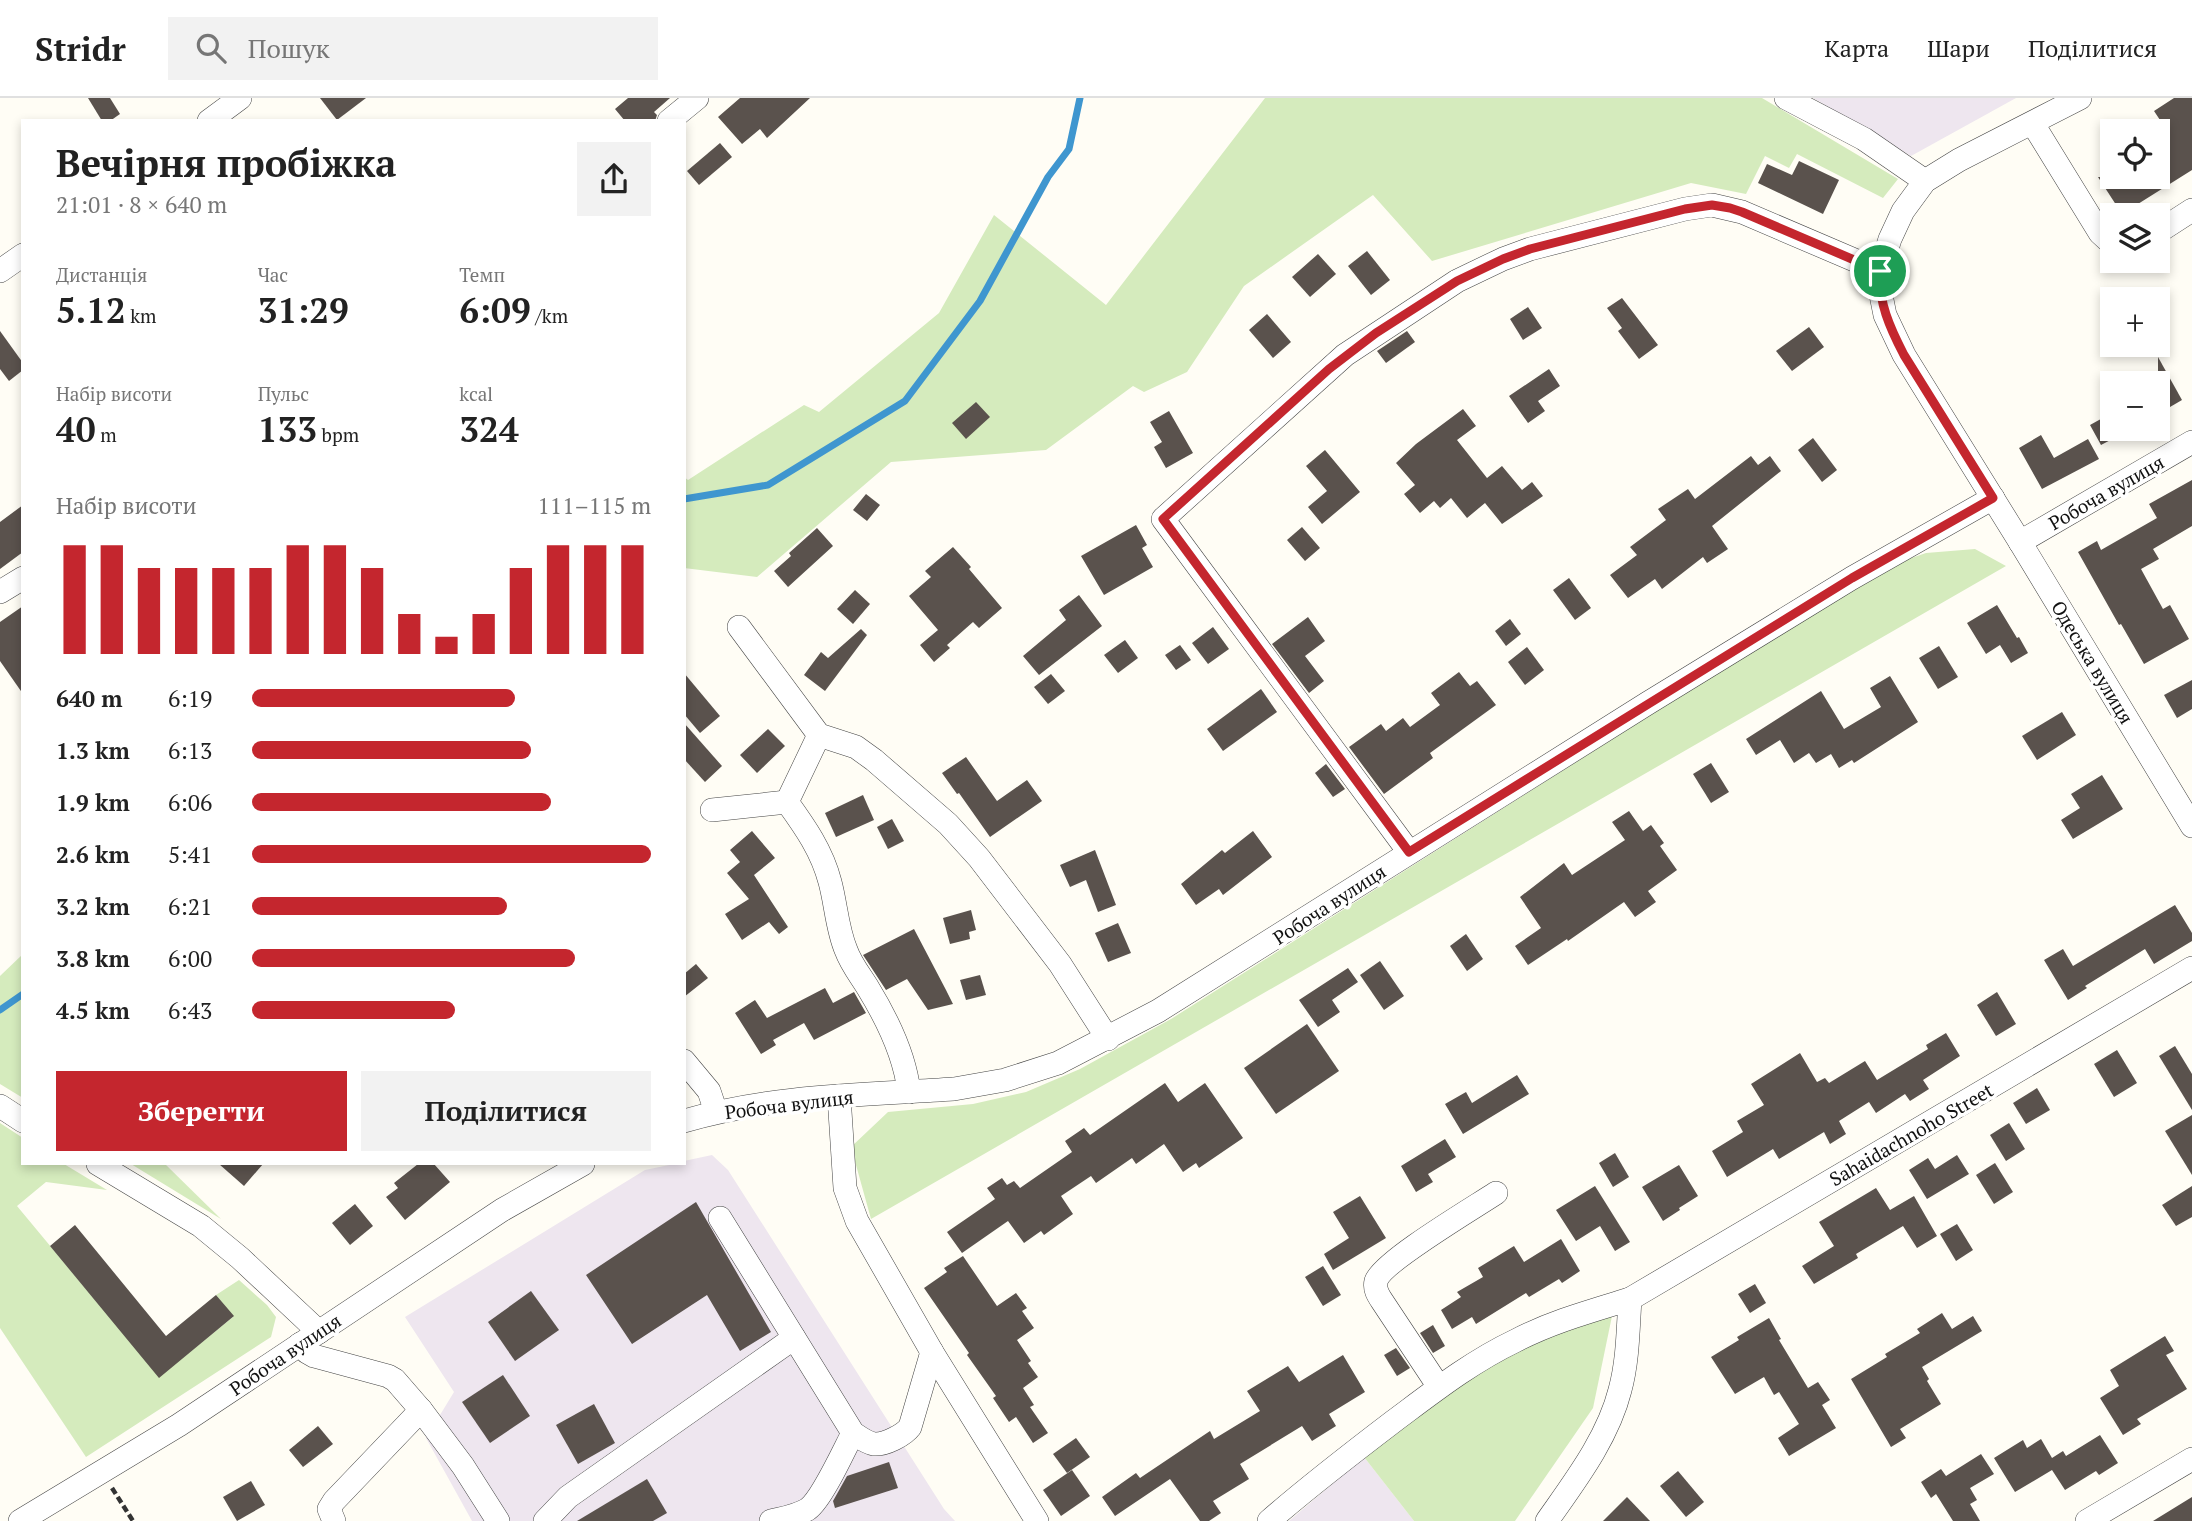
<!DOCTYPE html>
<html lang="uk">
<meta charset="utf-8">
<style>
body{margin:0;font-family:"PT Serif",serif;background:#f2f2f2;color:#222;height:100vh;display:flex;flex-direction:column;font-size:26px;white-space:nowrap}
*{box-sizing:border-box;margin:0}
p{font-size:23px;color:#767676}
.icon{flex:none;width:38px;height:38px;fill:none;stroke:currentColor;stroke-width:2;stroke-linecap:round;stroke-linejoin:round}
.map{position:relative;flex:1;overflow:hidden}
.side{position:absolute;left:21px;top:21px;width:665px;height:1046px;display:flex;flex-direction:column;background:#fff;border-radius:0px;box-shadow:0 4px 10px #0003}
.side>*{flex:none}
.controls{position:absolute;left:2100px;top:21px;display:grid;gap:14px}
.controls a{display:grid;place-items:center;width:70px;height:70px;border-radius:0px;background:#fff;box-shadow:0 4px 10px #0003;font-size:35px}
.pin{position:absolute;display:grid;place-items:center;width:60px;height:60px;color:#fff;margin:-30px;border:4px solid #fff;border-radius:50%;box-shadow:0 2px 7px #0007}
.round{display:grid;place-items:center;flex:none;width:74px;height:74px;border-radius:0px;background:#f2f2f2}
.summary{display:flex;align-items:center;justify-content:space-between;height:119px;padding:0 35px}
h1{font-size:38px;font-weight:700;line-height:52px}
.figures{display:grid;grid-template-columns:repeat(3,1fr);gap:10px;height:119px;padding:7px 35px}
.figures div{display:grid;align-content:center}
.figures b{font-size:35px;font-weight:700}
.figures small{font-size:19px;font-weight:400}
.figures p{font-size:19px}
.chart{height:196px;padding:14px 35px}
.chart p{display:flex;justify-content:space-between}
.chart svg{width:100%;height:126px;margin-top:7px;stroke:#c4262e;stroke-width:6}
.cta{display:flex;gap:14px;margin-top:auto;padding:14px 35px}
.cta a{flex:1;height:80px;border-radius:0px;background:#c4262e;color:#fff;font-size:28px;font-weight:700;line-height:80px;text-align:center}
.cta a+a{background:#f2f2f2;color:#222}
ul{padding:0 35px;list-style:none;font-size:23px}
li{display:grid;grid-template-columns:112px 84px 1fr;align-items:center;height:52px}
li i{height:18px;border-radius:9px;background:#c4262e}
header{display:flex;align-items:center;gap:42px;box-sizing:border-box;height:98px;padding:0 35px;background:#fff;border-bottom:2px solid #e0e0e0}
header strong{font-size:33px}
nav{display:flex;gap:38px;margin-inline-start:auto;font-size:24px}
.search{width:490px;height:63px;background:#f2f2f2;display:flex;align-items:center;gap:18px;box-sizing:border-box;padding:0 24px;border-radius:0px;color:#767676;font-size:26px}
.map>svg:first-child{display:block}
.industrial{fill:#eee6ef}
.green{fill:#d5ebbd}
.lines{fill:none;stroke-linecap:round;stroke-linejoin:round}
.stream{stroke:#3f96cf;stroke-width:7}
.building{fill:#5a524d}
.minor-casing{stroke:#444;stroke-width:24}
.path{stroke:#333;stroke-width:4.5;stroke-dasharray:7 3.5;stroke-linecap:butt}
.minor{stroke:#fff;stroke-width:23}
.route-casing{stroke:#fff;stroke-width:14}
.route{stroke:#c4262e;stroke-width:9}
.labels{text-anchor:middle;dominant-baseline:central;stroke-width:7;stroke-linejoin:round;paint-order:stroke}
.street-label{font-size:19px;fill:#111;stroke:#fff}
</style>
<header>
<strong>Stridr</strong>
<div class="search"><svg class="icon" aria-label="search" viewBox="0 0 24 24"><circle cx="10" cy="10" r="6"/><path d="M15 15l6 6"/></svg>Пошук</div>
<nav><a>Карта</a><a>Шари</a><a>Поділитися</a></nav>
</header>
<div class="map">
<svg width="2192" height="1423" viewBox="0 0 2192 1423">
<rect width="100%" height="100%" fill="#fffdf5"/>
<g class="industrial">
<polygon points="1813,0 2016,0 1911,58"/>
<polygon points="712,1057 728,1072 944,1411 955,1423 472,1423 426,1340 454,1294 405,1219 645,1072 674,1066 684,1066 684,1063"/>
<polygon points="1364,1359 1414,1423 1289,1423"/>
</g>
<g class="green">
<polygon points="1265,0 1762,0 1898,81 1883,100 1797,56 1789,70 1765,58 1746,96 1691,85 1432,163 1373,97 1244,188 1187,274 1144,294 1133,288 1046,352 891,364 757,479 684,470 684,379 688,382 804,307 819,314 939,215 994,117 1106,207"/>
<polygon points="1975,451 2006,468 871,1121 851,1049 888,1014 973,1006 1026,994 1080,971 1171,921 1882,470 1926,455"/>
<polygon points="23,856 23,1000 0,986 0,878"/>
<polygon points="0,1025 23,1040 23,1066 64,1066 107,1092 46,1084 17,1108 159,1279 233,1219 216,1197 239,1182 267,1207 276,1219 271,1239 86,1359 0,1230"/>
<polygon points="131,1066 165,1066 221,1121"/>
<polygon points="1612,1218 1593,1310 1515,1423 1414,1423 1364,1359 1516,1247"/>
</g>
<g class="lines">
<g class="stream">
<polyline points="684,401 768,387 905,303 980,203 1048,79 1069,51 1080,0"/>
<polyline points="0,912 23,896"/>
</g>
</g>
<g class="building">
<polygon points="88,0 110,0 120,16 110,23 102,23"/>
<polygon points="320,0 366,0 337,22"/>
<polygon points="628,0 670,0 654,14 657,17 655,23 625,23 615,11"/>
<polygon points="740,0 810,0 767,40 760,31 742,46 718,19"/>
<polygon points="2174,0 2192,0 2192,72 2122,116 2098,79 2158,79 2158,32 2164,28 2154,13"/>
<polygon points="720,45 732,59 699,87 687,73"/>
<polygon points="1799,63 1839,82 1823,116 1758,85 1767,66 1792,77"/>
<polygon points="1367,153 1390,182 1371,197 1348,168"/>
<polygon points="1318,156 1336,176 1310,199 1292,179"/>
<polygon points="1622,200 1658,247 1639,261 1618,233 1622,230 1607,210"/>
<polygon points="1528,209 1542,230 1523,242 1510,221"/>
<polygon points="1267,216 1291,244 1273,260 1249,232"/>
<polygon points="1809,229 1824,249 1792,273 1776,253"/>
<polygon points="0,233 23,265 23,272 9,283 0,271"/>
<polygon points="1407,233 1415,244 1386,265 1377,253"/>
<polygon points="2158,259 2182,302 2158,316"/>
<polygon points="1549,271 1560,288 1538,303 1545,313 1528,325 1509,298"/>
<polygon points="976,304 990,319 966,341 952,325"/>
<polygon points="1463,311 1476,328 1457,342 1487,380 1502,368 1522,392 1532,384 1543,398 1502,426 1485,405 1467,420 1451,400 1440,410 1434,403 1420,415 1404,396 1415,387 1396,365 1416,346"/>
<polygon points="1169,313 1193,355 1166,370 1154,349 1162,344 1150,324"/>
<polygon points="2108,317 2112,323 2112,331 2116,331 2120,337 2101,347 2090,327"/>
<polygon points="2041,337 2054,360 2088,341 2099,361 2042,391 2019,350"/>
<polygon points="1813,340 1837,372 1822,384 1798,352"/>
<polygon points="1325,352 1360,394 1322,426 1308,409 1327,393 1306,368"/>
<polygon points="1751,358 1758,367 1770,358 1781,373 1712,428 1728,451 1707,465 1703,459 1662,491 1655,481 1628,500 1610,477 1637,457 1630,449 1666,422 1658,411 1688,391 1695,401"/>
<polygon points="2192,382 2192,428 2153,451 2159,461 2141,471 2163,511 2170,507 2189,541 2144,566 2121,526 2119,527 2078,454 2097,443 2101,452 2157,420 2149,406"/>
<polygon points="866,396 880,407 867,423 853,412"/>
<polygon points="23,407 23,454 0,471 0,424"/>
<polygon points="1136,427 1147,447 1142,450 1153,469 1104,497 1081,458"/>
<polygon points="1302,429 1320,450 1305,463 1287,442"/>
<polygon points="817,430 833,448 788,489 774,473 791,458 789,455"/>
<polygon points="953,449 971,469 969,471 1002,510 979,530 973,524 947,547 950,550 934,564 920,547 938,532 909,498 931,479 925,473"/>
<polygon points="1569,480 1591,510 1575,522 1553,492"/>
<polygon points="855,492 870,506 853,526 837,511"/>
<polygon points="1079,497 1102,528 1039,577 1023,558 1066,522 1059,512"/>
<polygon points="1997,507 2017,540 2019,539 2028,555 2011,565 2000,547 1986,556 1967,525"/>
<polygon points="23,508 23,596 0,563 0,524"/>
<polygon points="1308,519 1325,543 1305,558 1324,583 1309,595 1272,546"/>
<polygon points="1510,521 1521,536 1506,548 1495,533"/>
<polygon points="1213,529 1229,551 1208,566 1192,545"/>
<polygon points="861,531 867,537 825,593 804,577 821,554 828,560"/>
<polygon points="1125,542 1138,560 1118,575 1104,557"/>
<polygon points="1180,547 1191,562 1176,572 1165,557"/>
<polygon points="1939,548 1958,579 1938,591 1919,560"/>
<polygon points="1527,549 1544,572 1525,587 1508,564"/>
<polygon points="1459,574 1470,588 1477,583 1496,607 1430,655 1433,660 1384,696 1349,649 1381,626 1386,633 1403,620 1410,629 1440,607 1431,595"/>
<polygon points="684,575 720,618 700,635 684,616"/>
<polygon points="1051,576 1065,593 1048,606 1034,589"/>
<polygon points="1890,578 1918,624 1854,665 1852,662 1839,670 1831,656 1816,665 1809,655 1794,665 1780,642 1756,657 1746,641 1821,593 1844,631 1881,609 1870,590"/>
<polygon points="2192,582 2192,611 2177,620 2164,597"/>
<polygon points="1261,591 1277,614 1223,653 1207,631"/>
<polygon points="2062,614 2076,637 2037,662 2022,638"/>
<polygon points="684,625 722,668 705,684 684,661"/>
<polygon points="768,631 785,648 757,675 740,657"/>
<polygon points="966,659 997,703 1027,682 1042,703 990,739 959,695 957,696 942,675"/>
<polygon points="1711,665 1729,694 1711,705 1693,676"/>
<polygon points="1326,666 1345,691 1333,699 1315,675"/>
<polygon points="2102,677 2123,711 2073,741 2061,722 2080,710 2071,696"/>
<polygon points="863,697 874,722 836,739 825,715"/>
<polygon points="1629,713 1643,733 1651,727 1664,745 1660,748 1677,772 1648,793 1656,804 1635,819 1624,804 1568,843 1567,841 1528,867 1515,848 1541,830 1520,799 1564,765 1572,777 1625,742 1612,724"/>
<polygon points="892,721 904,743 888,751 877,729"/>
<polygon points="752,733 775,760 754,777 788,829 779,836 769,824 742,842 725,816 749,801 727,775 740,764 730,752"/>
<polygon points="1253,733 1272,759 1223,797 1219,791 1196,807 1181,786 1222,752 1225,755"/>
<polygon points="1095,752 1116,807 1098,814 1086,782 1070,789 1060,767"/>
<polygon points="2175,807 2192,835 2192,843 2154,866 2145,851 2085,888 2087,890 2068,902 2044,862 2063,851 2073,868"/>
<polygon points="971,812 976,832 969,834 970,841 950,846 943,820"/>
<polygon points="1118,825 1131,855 1108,864 1095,835"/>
<polygon points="914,831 946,892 953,906 928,912 907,881 886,892 863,857"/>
<polygon points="1466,836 1483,861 1467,873 1450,848"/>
<polygon points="1380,863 1404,898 1384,912 1360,877"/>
<polygon points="696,866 708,880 684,899 684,876"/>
<polygon points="1348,870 1358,884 1332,902 1340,914 1318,929 1299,902"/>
<polygon points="980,877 986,897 966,902 960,882"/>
<polygon points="825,890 833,905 854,894 866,915 814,942 804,925 773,942 776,947 761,956 735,915 755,902 767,920"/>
<polygon points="1997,894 2016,926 1996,938 1977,907"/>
<polygon points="1307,926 1339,973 1276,1016 1244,970"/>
<polygon points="1946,935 1960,958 1923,982 1929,991 1910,1003 1905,996 1876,1015 1869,1004 1839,1023 1846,1036 1830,1046 1824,1034 1779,1061 1773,1051 1727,1079 1712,1053 1743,1034 1737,1023 1764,1007 1751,986 1800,955 1817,984 1825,980 1829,985 1865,963 1877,982 1928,951 1926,947"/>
<polygon points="2175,948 2192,976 2192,1012 2159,958"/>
<polygon points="2117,952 2137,985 2114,999 2094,966"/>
<polygon points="1517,977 1529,996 1463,1036 1445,1006 1466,994 1472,1005"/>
<polygon points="1165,985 1178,1004 1205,985 1243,1040 1199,1070 1196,1065 1183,1074 1164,1046 1136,1066 1132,1060 1096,1085 1091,1078 1061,1098 1073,1116 1044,1137 1041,1133 1024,1145 1008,1123 962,1155 947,1134 995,1101 987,1090 1002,1080 1007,1087 1014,1083 1020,1090 1072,1054 1065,1043 1084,1030 1090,1037"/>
<polygon points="2037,990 2050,1012 2026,1026 2013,1005"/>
<polygon points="2192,1017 2192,1077 2165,1033"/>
<polygon points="2009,1025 2025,1051 2006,1063 1990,1037"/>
<polygon points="1445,1041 1456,1059 1428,1076 1433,1084 1416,1094 1401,1068"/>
<polygon points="1615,1055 1629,1079 1613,1089 1599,1065"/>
<polygon points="1957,1057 1969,1076 1927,1101 1909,1072 1928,1060 1935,1071"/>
<polygon points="1995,1065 2013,1094 1994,1106 1976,1077"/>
<polygon points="219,1066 263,1066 244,1088"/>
<polygon points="418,1066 434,1066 450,1084 405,1122 386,1099 398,1090 394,1085"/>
<polygon points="1679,1067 1698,1098 1679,1110 1680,1112 1663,1123 1642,1089"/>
<polygon points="1595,1088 1630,1144 1615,1153 1600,1128 1576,1143 1556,1112"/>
<polygon points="2192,1088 2192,1119 2176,1128 2162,1107"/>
<polygon points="1876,1090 1890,1112 1914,1098 1937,1138 1917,1150 1903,1128 1856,1156 1858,1160 1814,1186 1802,1168 1834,1148 1819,1124"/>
<polygon points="1360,1098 1386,1140 1333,1172 1324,1156 1349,1140 1333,1114"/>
<polygon points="696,1104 771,1234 740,1253 707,1197 632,1246 586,1177"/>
<polygon points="355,1106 373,1128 350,1147 332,1125"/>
<polygon points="1957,1126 1973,1152 1956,1163 1940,1136"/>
<polygon points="75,1127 166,1238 216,1197 234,1218 159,1280 50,1148"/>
<polygon points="1561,1141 1580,1173 1562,1185 1559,1181 1529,1199 1526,1195 1476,1226 1472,1219 1452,1231 1441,1212 1461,1199 1457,1194 1483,1179 1478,1170 1514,1148 1524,1164"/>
<polygon points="963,1158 997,1208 1016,1195 1027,1210 1022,1213 1034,1230 1017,1242 1031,1263 1028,1265 1038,1279 1023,1290 1034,1307 1030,1309 1048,1335 1033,1345 1016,1319 1009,1324 993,1300 996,1298 967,1257 969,1255 924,1190 947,1174 944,1170"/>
<polygon points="1323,1168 1341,1197 1323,1208 1305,1179"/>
<polygon points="1755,1186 1766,1205 1750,1215 1738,1196"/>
<polygon points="531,1193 559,1232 515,1263 488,1224"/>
<polygon points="1942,1215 1952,1231 1973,1218 1982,1233 1922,1269 1929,1281 1927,1283 1941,1306 1900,1331 1906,1340 1891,1349 1851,1281 1887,1259 1885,1256 1920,1235 1917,1231"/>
<polygon points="1769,1220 1781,1241 1779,1242 1808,1290 1818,1284 1830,1302 1822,1307 1836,1330 1789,1358 1778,1340 1799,1326 1779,1294 1774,1297 1764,1279 1735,1296 1711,1259 1739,1242 1737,1239"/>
<polygon points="1433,1227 1445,1248 1433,1255 1420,1235"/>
<polygon points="2165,1238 2174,1253 2166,1257 2187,1291 2137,1321 2141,1326 2123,1337 2100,1300 2119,1288 2110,1272"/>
<polygon points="1396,1250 1410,1270 1397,1278 1384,1257"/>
<polygon points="1343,1257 1365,1294 1329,1316 1336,1328 1312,1343 1302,1328 1240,1366 1249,1381 1213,1403 1221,1415 1209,1423 1200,1423 1170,1381 1115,1418 1102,1399 1136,1375 1140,1380 1210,1333 1214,1341 1260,1313 1247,1293 1288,1268 1299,1284"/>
<polygon points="503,1277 530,1318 490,1345 462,1304"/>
<polygon points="594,1306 615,1345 578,1366 556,1327"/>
<polygon points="318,1328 333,1346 303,1369 289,1352"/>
<polygon points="2100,1337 2118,1365 2099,1377 2096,1373 2065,1392 2052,1372 2015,1394 1994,1360 2023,1342 2027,1350 2041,1341 2052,1360 2063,1353 2066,1358"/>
<polygon points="1076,1340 1090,1359 1067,1375 1053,1356"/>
<polygon points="1981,1356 1994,1376 1970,1390 1977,1402 1970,1406 1980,1423 1953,1423 1936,1396 1931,1400 1921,1384 1941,1371 1946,1378"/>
<polygon points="889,1364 898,1390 835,1410 833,1403 847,1378"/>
<polygon points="1072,1372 1090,1398 1061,1418 1043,1392"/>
<polygon points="1678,1373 1704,1404 1686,1419 1660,1388"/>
<polygon points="647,1381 667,1415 653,1423 577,1423"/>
<polygon points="251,1383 265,1407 237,1423 223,1399"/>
<polygon points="1627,1399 1650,1423 1603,1423"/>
<polygon points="2192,1399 2192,1423 2153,1423"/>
</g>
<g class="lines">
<defs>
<g id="minor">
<polyline points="1786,0 1864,41 1925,83"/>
<polyline points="2080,0 1959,62 1925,83 1903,113 1890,141 1880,173 1881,197 1885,217 1904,257 2020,444 2192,728"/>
<polyline points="209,23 240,0"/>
<polyline points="669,23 697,0"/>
<polyline points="2033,26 2100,135 2112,146"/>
<polyline points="2158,134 2192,112"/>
<polyline points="0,173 23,157"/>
<polyline points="2020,444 2192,344"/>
<polyline points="0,494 23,480"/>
<polyline points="739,529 819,637 856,649 874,662 948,726 979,760 1060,866 1108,941"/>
<path d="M 819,637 L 787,704 C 805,729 822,753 830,784 C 836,806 837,831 846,852 C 851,866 860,877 868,890 C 887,921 905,957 909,994"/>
<polyline points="712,712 787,704"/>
<polyline points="1409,754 1163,421 1345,257 1457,183 1503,161 1530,151 1685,111 1712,107 1742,114 1880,173"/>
<polyline points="684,963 709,993 716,1014"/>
<polyline points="839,998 845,1090 857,1123 932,1254 1037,1423"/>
<polyline points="0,1008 23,1023"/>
<path d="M 684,1023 C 772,997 864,997 954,991 L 1005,982 L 1058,965 L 1158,913 L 1648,605 L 1852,480 L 1993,400"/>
<polyline points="98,1066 201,1128 240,1160 319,1234"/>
<path d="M 720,1120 L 853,1335 C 859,1339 867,1345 874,1346 C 885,1347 904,1337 910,1329 L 932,1254"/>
<polyline points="1630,1201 2192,870"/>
<polyline points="300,1246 307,1254 314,1258 388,1278 395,1282 421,1312 334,1403 329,1411 334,1423"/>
<path d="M 1439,1289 L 1382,1203 C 1378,1197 1374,1191 1376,1183 C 1382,1164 1475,1109 1496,1095"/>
<polyline points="421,1312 463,1368 498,1423"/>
<polyline points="20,1423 179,1327 502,1112 583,1066"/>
<polyline points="545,1423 568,1399 794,1240"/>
<path d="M 771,1423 C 783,1420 797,1418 808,1411 C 822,1401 844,1352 853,1335"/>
<path d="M 1269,1423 C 1309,1388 1352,1355 1394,1323 C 1433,1294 1471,1264 1515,1243 C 1551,1224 1591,1213 1630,1201 C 1628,1231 1628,1263 1620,1292 C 1608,1340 1575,1383 1547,1423"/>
<polyline points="2087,1423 2192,1361"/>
</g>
</defs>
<use href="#minor" class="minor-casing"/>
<polyline class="path" points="112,1390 133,1423"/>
<use href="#minor" class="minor"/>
</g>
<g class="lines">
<defs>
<path id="route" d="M 1712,107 L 1730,110 L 1742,114 L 1880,173 C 1878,204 1890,230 1904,257 L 1993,400 L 1852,480 L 1409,754 L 1163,421 L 1329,271 L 1376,235 L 1457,183 L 1503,161 L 1530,151 L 1685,111 Z"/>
</defs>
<use href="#route" class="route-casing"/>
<use href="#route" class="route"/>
</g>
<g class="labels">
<g class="street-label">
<text transform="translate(2106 394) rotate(-30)">Робоча вулиця</text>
<text transform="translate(2093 564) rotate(59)">Одеська вулиця</text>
<text transform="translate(1329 806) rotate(-33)">Робоча вулиця</text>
<text transform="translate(789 1006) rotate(-7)">Робоча вулиця</text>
<text transform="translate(1911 1036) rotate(-30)">Sahaidachnoho Street</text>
<text transform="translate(285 1256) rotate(-34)">Робоча вулиця</text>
</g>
</g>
</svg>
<div class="controls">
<a><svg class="icon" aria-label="locate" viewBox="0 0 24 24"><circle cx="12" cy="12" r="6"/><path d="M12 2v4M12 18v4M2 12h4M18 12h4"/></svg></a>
<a><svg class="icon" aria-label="layers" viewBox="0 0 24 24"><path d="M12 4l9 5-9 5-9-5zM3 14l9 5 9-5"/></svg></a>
<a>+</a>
<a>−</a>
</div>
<div class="pin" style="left:1880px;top:173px;background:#1e9e55"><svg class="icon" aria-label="arrive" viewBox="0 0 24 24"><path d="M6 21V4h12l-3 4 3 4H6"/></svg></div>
<section class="side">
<div class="summary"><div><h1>Вечірня пробіжка</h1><p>21:01 · 8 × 640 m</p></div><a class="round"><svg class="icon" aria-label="share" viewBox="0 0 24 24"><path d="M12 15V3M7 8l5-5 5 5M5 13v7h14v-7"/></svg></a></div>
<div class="figures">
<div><p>Дистанція</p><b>5.12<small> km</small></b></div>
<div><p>Час</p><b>31:29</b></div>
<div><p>Темп</p><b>6:09<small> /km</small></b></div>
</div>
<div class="figures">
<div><p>Набір висоти</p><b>40<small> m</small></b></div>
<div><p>Пульс</p><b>133<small> bpm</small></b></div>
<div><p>kcal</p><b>324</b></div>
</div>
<div class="chart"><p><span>Набір висоти</span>111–115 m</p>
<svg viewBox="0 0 160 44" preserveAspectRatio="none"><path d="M5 44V6M15 44V6M25 44V14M35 44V14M45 44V14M55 44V14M65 44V6M75 44V6M85 44V14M95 44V30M105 44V38M115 44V30M125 44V14M135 44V6M145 44V6M155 44V6"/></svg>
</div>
<ul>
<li><b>640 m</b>6:19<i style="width:66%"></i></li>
<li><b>1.3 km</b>6:13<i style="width:70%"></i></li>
<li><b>1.9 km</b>6:06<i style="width:75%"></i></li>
<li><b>2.6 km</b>5:41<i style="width:100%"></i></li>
<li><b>3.2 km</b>6:21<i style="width:64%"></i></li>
<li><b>3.8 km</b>6:00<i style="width:81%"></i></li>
<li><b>4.5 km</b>6:43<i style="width:51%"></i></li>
</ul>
<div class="cta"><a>Зберегти</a><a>Поділитися</a></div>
</section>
</div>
